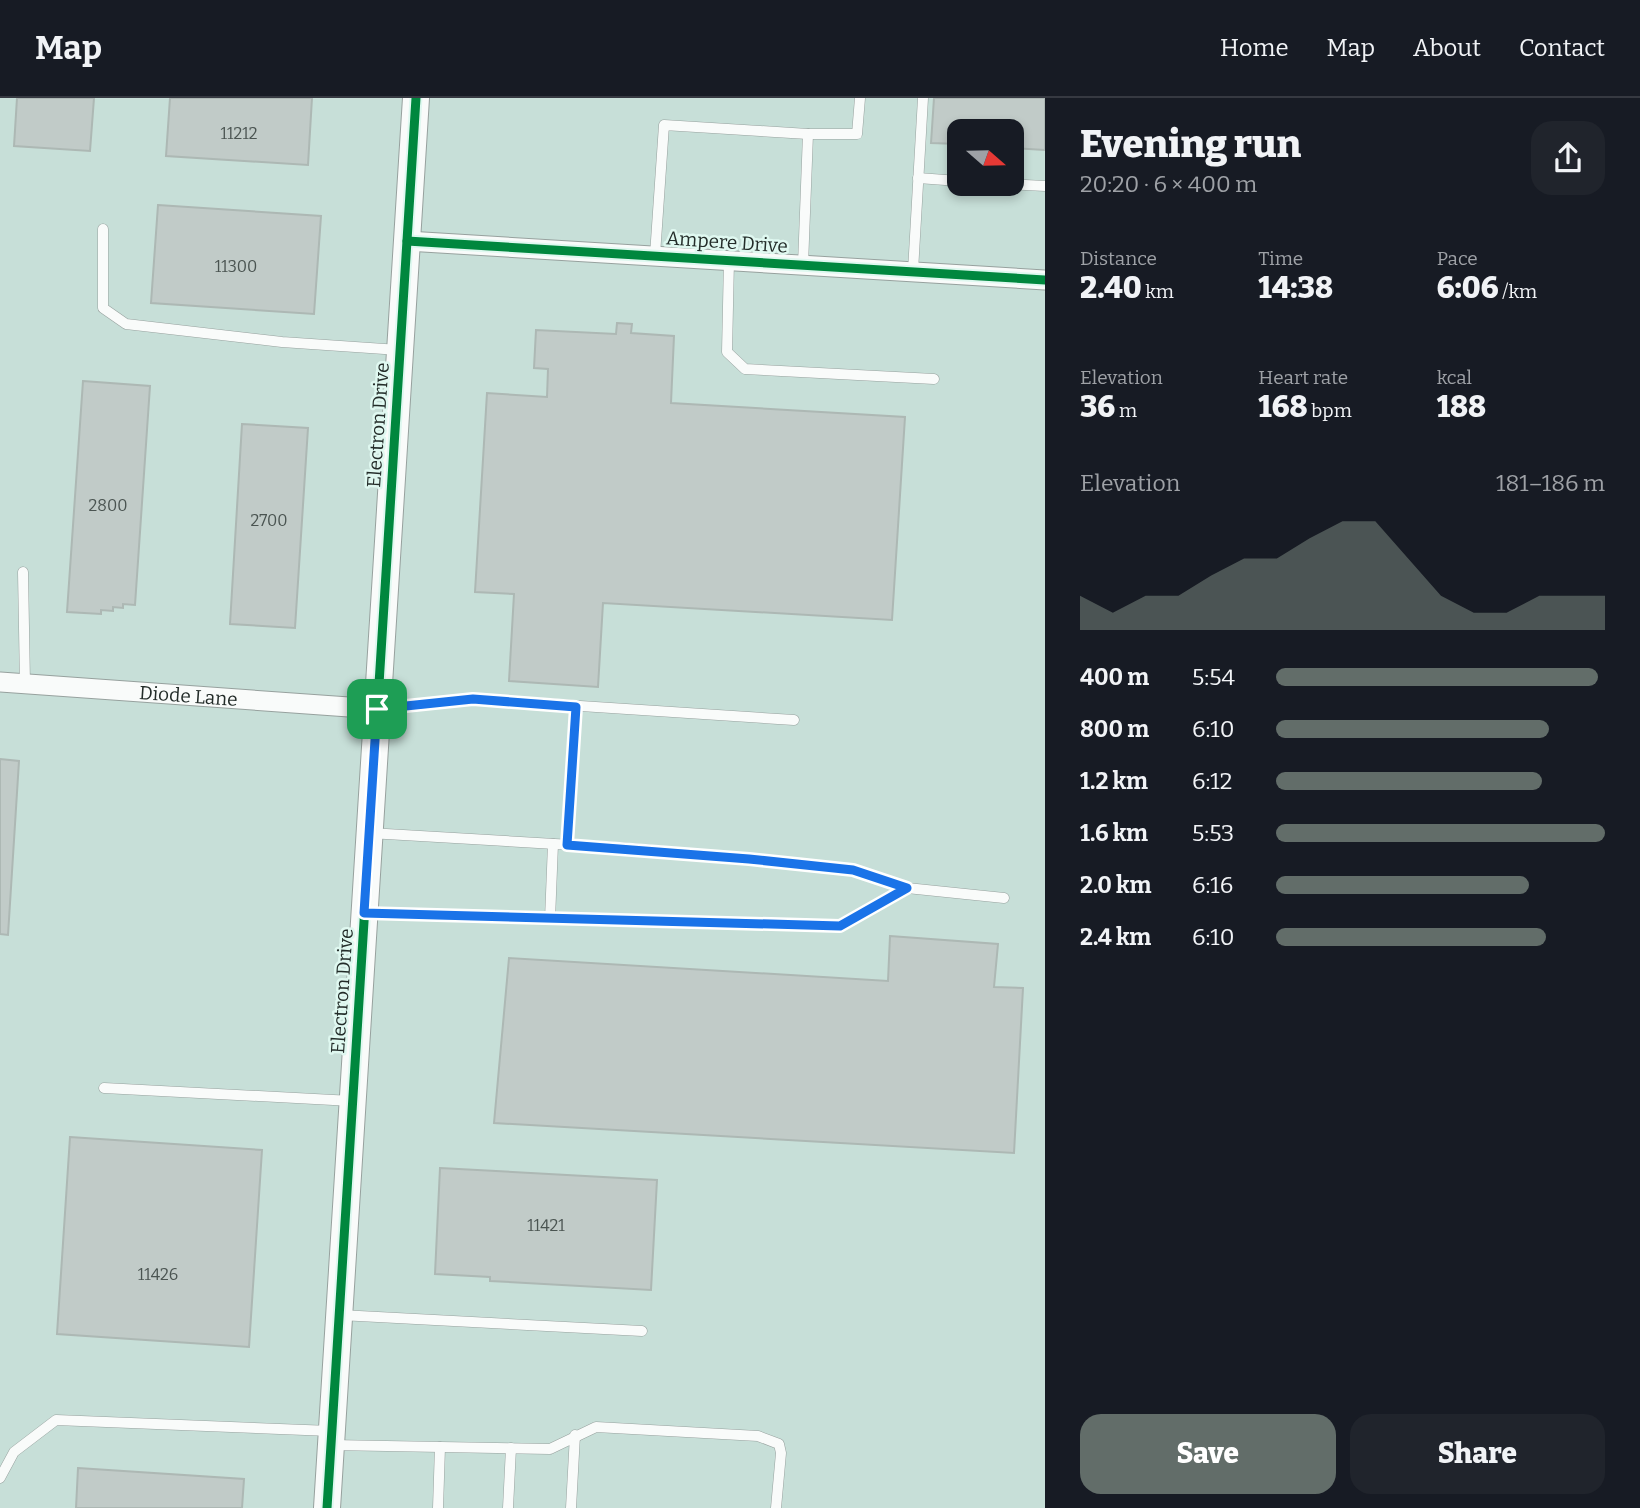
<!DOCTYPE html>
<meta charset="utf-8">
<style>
body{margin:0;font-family:Bitter,serif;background:#20242c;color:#f1f3f6;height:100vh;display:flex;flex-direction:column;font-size:26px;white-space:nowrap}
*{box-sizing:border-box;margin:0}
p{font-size:23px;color:#9ea1a6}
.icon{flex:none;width:38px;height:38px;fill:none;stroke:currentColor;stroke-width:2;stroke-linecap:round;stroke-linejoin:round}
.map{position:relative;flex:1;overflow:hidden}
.drawer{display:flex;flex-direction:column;background:#171b24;width:595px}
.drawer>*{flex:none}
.needle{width:46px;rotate:110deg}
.controls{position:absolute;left:947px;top:21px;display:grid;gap:14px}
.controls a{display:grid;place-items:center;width:77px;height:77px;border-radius:14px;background:#171b24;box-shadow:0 4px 10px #0003;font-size:35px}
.pin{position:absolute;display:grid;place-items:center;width:60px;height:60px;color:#fff;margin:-30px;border-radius:14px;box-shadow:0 4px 10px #0006}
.round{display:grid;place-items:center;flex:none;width:74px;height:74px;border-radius:21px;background:#20242c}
.overview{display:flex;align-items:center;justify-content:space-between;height:119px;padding:0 35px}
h1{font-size:38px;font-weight:800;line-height:52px}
.figures{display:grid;grid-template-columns:repeat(3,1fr);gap:10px;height:119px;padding:7px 35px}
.figures div{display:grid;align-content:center}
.figures b{font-size:30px;font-weight:800}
.figures small{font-size:19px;font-weight:400}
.figures p{font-size:19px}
.chart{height:196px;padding:14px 35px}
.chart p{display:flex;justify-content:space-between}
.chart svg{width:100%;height:126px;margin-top:7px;fill:#626d69;opacity:.7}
.primary-button{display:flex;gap:14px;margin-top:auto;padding:14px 35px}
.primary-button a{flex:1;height:80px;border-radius:21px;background:#626d69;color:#fff;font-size:28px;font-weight:800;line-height:80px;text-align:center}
.primary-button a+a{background:#20242c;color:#f1f3f6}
ul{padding:0 35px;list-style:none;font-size:23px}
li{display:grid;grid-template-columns:112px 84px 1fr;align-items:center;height:52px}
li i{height:18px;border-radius:9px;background:#626d69}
header{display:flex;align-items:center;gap:42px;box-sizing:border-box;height:98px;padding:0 35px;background:#171b24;border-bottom:2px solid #363941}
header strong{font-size:33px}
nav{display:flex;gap:38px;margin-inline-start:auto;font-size:24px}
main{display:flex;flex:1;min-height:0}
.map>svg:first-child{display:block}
.built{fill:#c7dfd8;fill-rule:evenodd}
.building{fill:#c1cbc8;stroke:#adb8b4;stroke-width:2}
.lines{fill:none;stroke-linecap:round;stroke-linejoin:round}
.lane-casing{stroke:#97a19e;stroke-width:11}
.street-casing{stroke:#97a19e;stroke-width:21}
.secondary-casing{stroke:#97a19e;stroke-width:28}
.lane{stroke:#f9fbfa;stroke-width:10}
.street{stroke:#f9fbfa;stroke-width:19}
.secondary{stroke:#f9fbfa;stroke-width:26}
.cycleway-casing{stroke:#dff8f0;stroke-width:13}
.cycleway{stroke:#00873e;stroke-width:9}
.route-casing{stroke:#fff;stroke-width:14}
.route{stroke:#1a73e8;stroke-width:9}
.labels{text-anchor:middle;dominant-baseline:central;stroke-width:5;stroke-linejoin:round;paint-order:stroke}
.number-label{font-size:16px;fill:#4a5451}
.street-label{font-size:19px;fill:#232c29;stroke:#dff8f0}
</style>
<header>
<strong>Map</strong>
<nav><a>Home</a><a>Map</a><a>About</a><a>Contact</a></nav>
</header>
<main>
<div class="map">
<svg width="1045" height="1410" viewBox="0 0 1045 1410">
<rect width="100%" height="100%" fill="#d8e5e1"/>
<path class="built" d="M 0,0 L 1045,0 L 1045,1410 L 0,1410 ZM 959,33 L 1012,33 L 1012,86 L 959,86 Z"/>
<g class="building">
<polygon points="17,0 94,0 90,53 14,48"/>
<polygon points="170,0 312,0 308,67 166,58"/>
<polygon points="934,0 1045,0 1045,52 1012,50 1012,33 959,33 959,46 931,45"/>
<polygon points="158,107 321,118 314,216 151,205"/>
<polygon points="617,225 632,226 631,235 674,238 671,305 905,319 892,522 603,505 598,589 509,583 514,496 475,494 487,295 547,299 548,271 534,270 536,232 616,236"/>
<polygon points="83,283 150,288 135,507 123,506 123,510 113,509 113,513 101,512 101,516 67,514"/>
<polygon points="242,326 308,330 295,530 230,526"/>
<polygon points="0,661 19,663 8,837 0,836"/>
<polygon points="890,838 998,846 994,889 1023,890 1014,1055 494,1025 509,860 888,883"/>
<polygon points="70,1039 262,1052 249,1249 57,1236"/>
<polygon points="440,1070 657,1082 651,1192 490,1183 490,1179 435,1176"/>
<polygon points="78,1370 244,1381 242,1410 76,1410"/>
</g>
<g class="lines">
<defs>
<g id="lane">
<polyline points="918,80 959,83"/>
<polyline points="1006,86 1045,88"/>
<polyline points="103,131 103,210 126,226 282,244 399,252"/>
<polyline points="655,157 664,27 808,36"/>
<polyline points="729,162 727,254 745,271 934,281"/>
<polyline points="803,167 808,36 857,36 860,0"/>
<polyline points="913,173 923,0"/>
<polyline points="23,474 25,586"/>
<polyline points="377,611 473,601 794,622"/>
<polyline points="369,735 623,750 749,761 853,772 907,790"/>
<polyline points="567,747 576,609"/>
<polyline points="365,815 840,828 907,790 1004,800"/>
<polyline points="550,821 553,746"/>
<polyline points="104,990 352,1003"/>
<polyline points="340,1217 642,1233"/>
<polyline points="331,1347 550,1351 596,1329 758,1338 779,1346 781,1355 776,1410"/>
<polyline points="0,1380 14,1354 56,1322 331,1333"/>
<polyline points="438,1410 440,1349"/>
<polyline points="508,1410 511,1350"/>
<polyline points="571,1410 575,1337"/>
</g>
<g id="street">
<polyline points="407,143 1045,182"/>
<path id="s1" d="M 0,584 L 377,611"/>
</g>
<polyline id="secondary" points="327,1410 416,0"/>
</defs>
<use href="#lane" class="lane-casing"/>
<use href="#street" class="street-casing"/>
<use href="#secondary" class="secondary-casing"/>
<use href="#lane" class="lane"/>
<use href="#street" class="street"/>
<use href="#secondary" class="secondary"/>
<defs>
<g id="cycleway">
<polyline points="407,143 1045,182"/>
<polyline points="327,1410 416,0"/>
</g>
</defs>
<use href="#cycleway" class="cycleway-casing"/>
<use href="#cycleway" class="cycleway"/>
</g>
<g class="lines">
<defs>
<polygon id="route" points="473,601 576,609 567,747 749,761 853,772 907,790 840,828 364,815 377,611"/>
</defs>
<use href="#route" class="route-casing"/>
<use href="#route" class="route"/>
</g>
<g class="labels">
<g class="number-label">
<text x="239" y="35">11212</text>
<text x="236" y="168">11300</text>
<text x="108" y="407">2800</text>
<text x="269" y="422">2700</text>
<text x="546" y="1127">11421</text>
<text x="158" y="1176">11426</text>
</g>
<g class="street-label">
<text transform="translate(727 144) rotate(4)">Ampere Drive</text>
<text transform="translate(378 327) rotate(-86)">Electron Drive</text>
<text stroke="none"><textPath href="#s1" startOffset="189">Diode Lane</textPath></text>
<text transform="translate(342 893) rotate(-86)">Electron Drive</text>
</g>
</g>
</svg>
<div class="controls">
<a><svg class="needle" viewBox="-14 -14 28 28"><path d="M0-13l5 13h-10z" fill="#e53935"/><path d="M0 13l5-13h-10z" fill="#9ea1a6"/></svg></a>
</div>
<div class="pin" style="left:377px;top:611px;background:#1e9e55"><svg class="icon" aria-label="arrive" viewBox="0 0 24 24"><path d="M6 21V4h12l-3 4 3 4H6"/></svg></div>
</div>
<section class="drawer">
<div class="overview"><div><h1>Evening run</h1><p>20:20 · 6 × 400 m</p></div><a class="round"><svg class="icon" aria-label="share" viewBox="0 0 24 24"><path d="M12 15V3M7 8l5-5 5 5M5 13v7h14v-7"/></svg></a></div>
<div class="figures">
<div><p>Distance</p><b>2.40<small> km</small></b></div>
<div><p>Time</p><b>14:38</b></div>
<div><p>Pace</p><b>6:06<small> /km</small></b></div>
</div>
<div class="figures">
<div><p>Elevation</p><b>36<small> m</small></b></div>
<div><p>Heart rate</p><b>168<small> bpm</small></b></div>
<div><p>kcal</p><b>188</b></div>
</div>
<div class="chart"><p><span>Elevation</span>181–186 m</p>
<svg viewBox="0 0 160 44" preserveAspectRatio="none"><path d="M0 44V32L10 38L20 32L30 32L40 25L50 19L60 19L70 12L80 6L90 6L100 19L110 32L120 38L130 38L140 32L150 32L160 32V44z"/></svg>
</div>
<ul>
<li><b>400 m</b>5:54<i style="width:98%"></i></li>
<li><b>800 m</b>6:10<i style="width:83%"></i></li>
<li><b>1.2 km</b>6:12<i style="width:81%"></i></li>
<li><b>1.6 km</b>5:53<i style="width:100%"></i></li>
<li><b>2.0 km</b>6:16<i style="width:77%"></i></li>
<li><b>2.4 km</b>6:10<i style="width:82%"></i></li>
</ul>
<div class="primary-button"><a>Save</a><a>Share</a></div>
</section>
</main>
